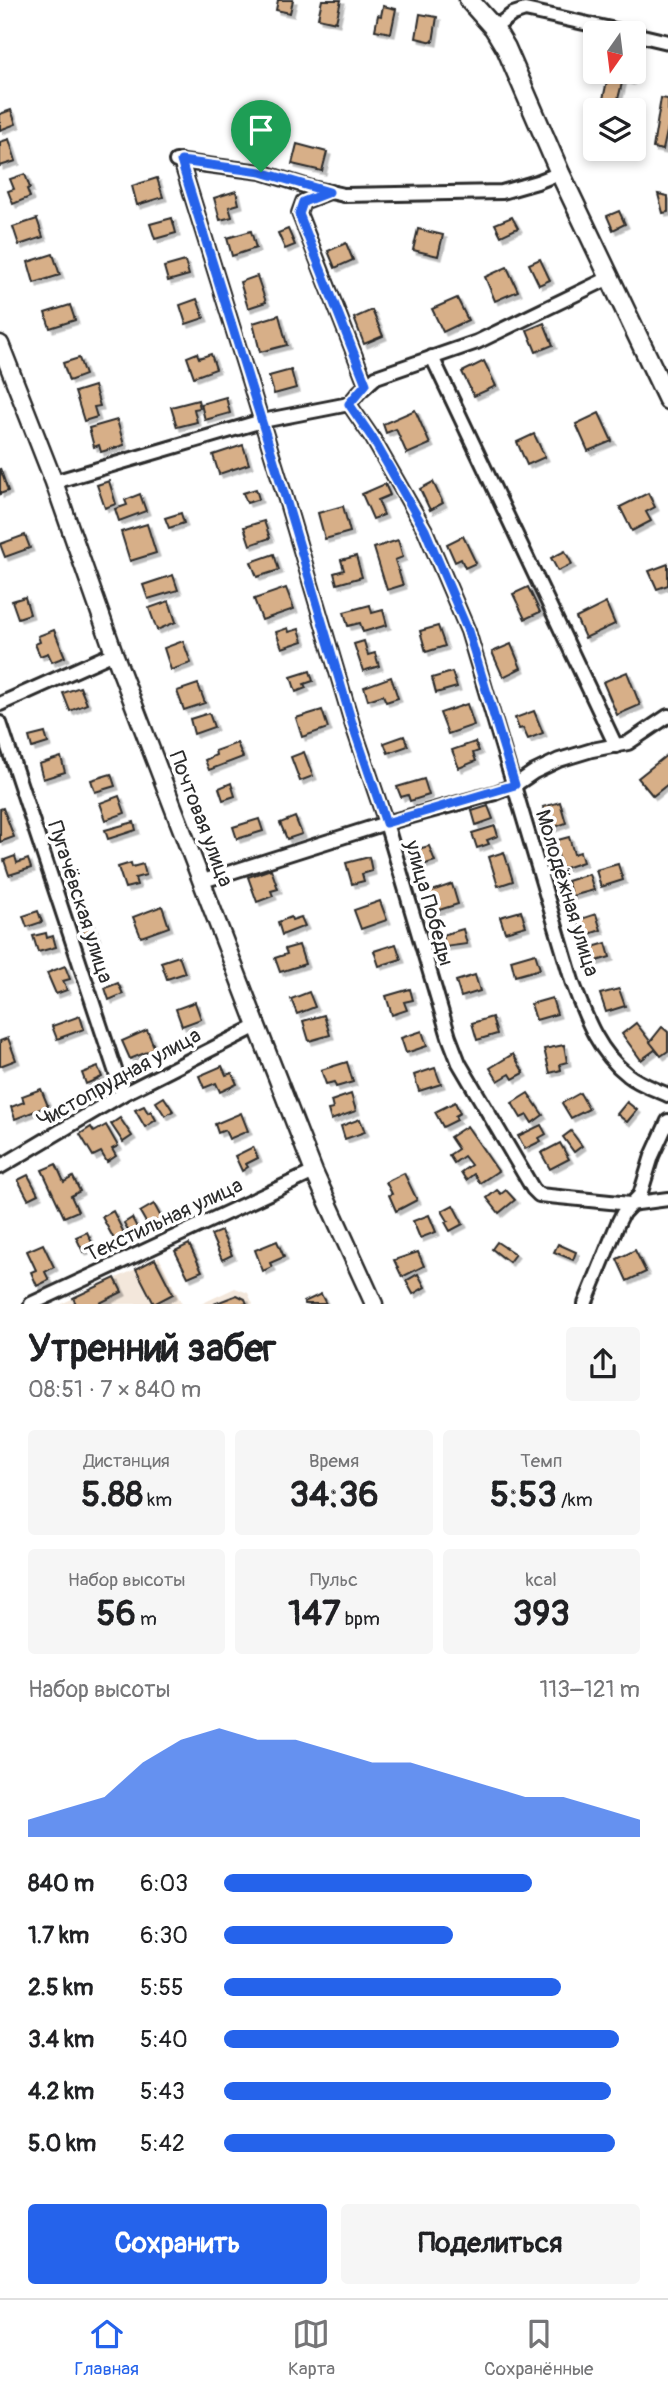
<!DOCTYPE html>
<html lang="ru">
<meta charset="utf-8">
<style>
body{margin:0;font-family:Pangolin,sans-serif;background:#f6f6f6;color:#202124;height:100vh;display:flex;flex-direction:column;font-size:26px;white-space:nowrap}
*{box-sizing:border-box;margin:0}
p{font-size:23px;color:#757577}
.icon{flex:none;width:38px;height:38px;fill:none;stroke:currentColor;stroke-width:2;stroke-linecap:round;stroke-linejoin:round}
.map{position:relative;height:1304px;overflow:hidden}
.drawer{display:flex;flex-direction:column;background:#fff;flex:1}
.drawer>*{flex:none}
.needle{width:46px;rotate:194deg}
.fabs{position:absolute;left:583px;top:21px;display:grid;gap:14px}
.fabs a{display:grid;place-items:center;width:63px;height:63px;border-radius:7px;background:#fff;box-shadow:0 4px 10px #0003;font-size:35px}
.pin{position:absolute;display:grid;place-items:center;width:60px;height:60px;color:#fff;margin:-72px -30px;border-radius:50% 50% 50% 0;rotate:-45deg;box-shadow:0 0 7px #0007}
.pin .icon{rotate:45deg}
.round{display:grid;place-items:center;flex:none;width:74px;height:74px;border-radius:7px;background:#f6f6f6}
.head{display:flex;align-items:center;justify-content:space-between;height:119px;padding:0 28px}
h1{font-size:38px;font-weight:700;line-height:52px}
.stats{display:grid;grid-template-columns:repeat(3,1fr);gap:10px;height:119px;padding:7px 28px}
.stats div{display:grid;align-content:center;border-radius:7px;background:#f6f6f6;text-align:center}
.stats b{font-size:35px;font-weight:700}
.stats small{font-size:19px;font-weight:400}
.stats p{font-size:19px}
.chart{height:196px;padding:14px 28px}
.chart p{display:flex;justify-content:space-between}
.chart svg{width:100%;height:126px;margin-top:7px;fill:#2563eb;opacity:.7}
.button{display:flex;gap:14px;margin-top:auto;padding:14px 28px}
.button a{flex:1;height:80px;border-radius:7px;background:#2563eb;color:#fff;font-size:28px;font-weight:700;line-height:80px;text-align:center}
.button a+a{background:#f6f6f6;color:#202124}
ul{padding:0 28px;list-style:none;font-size:23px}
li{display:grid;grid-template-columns:112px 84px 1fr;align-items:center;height:52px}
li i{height:18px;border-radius:9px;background:#2563eb}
.menu{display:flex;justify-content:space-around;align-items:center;height:98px;border-top:2px solid #e0e0e0;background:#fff;font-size:19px;color:#757577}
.menu a{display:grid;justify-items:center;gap:4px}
.menu .selected{color:#2563eb}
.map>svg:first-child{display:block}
.built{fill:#f3e7db}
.building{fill:#d7af88;stroke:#2b2b2b;stroke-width:2;filter:url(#shadow)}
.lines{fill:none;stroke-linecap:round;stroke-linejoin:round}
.minor-casing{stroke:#2b2b2b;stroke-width:18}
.tertiary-casing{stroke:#2b2b2b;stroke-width:21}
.secondary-casing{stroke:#2b2b2b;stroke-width:23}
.minor{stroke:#fff;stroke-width:12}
.tertiary{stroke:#fff;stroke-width:16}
.secondary{stroke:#fff;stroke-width:18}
.route-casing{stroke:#fff;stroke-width:14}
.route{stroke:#2563eb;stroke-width:9}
.labels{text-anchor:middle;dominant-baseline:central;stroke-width:7;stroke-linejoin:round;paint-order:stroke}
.street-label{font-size:21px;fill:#2b2b2b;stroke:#fff}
</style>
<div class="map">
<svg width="668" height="1304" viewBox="0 0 668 1304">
<defs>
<filter id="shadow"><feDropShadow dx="3.5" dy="3.5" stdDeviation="0" flood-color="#0004"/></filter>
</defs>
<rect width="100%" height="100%" fill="#fff"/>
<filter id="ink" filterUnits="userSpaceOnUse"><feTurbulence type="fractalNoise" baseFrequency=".0143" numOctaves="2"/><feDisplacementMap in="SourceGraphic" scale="14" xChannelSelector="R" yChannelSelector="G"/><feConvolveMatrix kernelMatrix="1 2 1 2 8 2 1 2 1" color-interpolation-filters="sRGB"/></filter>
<g filter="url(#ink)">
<g class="built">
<polygon points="159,1257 182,1304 61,1304 136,1269"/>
<polygon points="235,1288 248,1293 253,1304 201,1304"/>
</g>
<g class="building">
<polygon points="278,0 293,0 290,13 276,10"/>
<polygon points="322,0 341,0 336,22 318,18"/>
<polygon points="383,6 396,9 391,33 375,30 378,15 381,16"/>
<polygon points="420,14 437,17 433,42 416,38"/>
<polygon points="609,72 632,72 630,81 623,79 617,103 603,99"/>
<polygon points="661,98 668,99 668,127 663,150 653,148"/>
<polygon points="11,110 16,124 0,130 0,114"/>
<polygon points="9,139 16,161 0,166 0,142"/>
<polygon points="297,144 327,152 322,171 292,164"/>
<polygon points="25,174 30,188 27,189 30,197 13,204 8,191 14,189 10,179"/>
<polygon points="157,178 163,197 137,205 132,186"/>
<polygon points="236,191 239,204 229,207 232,217 220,220 214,198"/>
<polygon points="658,194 668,196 668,212 663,213"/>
<polygon points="619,211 625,224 613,230 607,216"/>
<polygon points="512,217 518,228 501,236 495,224"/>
<polygon points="172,218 176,233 155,239 150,224"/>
<polygon points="37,219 43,237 19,245 13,227"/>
<polygon points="288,229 295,245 285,249 278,233"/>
<polygon points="418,229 443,235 438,256 413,250"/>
<polygon points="251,231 256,248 232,256 227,238"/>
<polygon points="346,243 353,260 335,268 328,251"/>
<polygon points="53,254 60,275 34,283 28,262"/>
<polygon points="540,259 550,280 539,285 529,264"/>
<polygon points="185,261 189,275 168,281 164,267"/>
<polygon points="507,267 518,291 495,301 485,277"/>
<polygon points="257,276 266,302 248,308 240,282"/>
<polygon points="457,298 468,320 443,332 432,309"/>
<polygon points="197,299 204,318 186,324 180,305"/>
<polygon points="70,305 75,320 50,328 45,313"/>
<polygon points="372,310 383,336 364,344 354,318"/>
<polygon points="279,315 287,345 260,352 253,323"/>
<polygon points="544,323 553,345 536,352 527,330"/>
<polygon points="197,353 199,358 211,354 216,369 194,377 187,357"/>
<polygon points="79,358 85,375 69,381 63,363"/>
<polygon points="484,361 496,386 474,396 462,372"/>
<polygon points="291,370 296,388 274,394 269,376"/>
<polygon points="94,386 100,406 94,407 97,417 84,421 75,392"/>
<polygon points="226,397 230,413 205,420 201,404"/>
<polygon points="198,400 200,408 194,409 197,422 177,427 171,407"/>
<polygon points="415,410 430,444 407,454 396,429 386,433 383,424"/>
<polygon points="599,413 612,441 588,451 576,424"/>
<polygon points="117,420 124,445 101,452 99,445 94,447 89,428"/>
<polygon points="534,434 545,457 527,465 517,442"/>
<polygon points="243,445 249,464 219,474 213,455"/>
<polygon points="0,468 8,491 0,494"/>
<polygon points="109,481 116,504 105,508 97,485"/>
<polygon points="433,482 443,503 430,510 420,489"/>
<polygon points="385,484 390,495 378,500 384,515 373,519 362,494"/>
<polygon points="256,489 259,499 247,503 243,493"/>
<polygon points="648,493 655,507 646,512 651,521 632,531 620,507"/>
<polygon points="140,494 146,511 119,521 115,509 127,505 125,500"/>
<polygon points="343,506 350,532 325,539 318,513"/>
<polygon points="181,513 184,523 169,528 165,518"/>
<polygon points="264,521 270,538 250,545 244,527"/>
<polygon points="147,524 156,553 130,561 121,532"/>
<polygon points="25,535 30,548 5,557 0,544"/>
<polygon points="463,536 476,563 465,568 461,559 455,562 447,544"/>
<polygon points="398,540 403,557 395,560 403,585 387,590 374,548"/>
<polygon points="565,551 572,564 558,571 551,558"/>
<polygon points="274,554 279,570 257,577 251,562"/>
<polygon points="356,556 362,577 337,584 334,573 344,570 341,560"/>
<polygon points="668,564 668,585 657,589 649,571"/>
<polygon points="173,575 178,590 148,599 143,585"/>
<polygon points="528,587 540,612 525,619 513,594"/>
<polygon points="286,588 294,609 262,620 254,599"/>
<polygon points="25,597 30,614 18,618 12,601"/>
<polygon points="169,601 176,622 157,630 149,608"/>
<polygon points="606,603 615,624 585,638 576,618"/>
<polygon points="370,605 372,613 383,610 387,625 363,632 360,623 348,626 344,612"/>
<polygon points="438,626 445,646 426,652 420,631"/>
<polygon points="288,628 289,632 299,629 303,641 282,648 276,632"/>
<polygon points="54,630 65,657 52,662 48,653 40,656 35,644 40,642 38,636"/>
<polygon points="183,641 191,663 171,670 164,648"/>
<polygon points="364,641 368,655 375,653 379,666 363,671 354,644"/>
<polygon points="511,644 521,668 503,677 492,652"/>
<polygon points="310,671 313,681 304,684 306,688 296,692 291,677"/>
<polygon points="452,672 457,687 436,693 432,678"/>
<polygon points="627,672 640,705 617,715 603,682"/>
<polygon points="391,677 398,698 386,702 383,695 368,700 364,687"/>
<polygon points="198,684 205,703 184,710 177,691"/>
<polygon points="80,687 87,704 70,711 63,693"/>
<polygon points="467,704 474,725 448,734 440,713"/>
<polygon points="322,710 328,728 302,737 296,718"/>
<polygon points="534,711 543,733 528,739 523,728 519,729 515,718"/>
<polygon points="209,713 214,727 194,734 190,719"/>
<polygon points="45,733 48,743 32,748 29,737"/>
<polygon points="404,736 408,746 388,753 384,743"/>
<polygon points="475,742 479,751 473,753 476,761 459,768 452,750"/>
<polygon points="237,743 243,757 209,770 205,760 216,755 215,751"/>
<polygon points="304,752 313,776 300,781 291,757"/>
<polygon points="668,754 668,784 653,796 638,778"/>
<polygon points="61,757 65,772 43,779 39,764"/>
<polygon points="111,774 115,786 95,792 91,780"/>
<polygon points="424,779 429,795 410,801 408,795 401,797 397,787"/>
<polygon points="231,783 235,796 223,800 219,788"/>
<polygon points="119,796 125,813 106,820 100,803"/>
<polygon points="560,802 566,823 550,829 543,807"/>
<polygon points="488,806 493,819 476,825 472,811"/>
<polygon points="3,808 14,837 0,842 0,809"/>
<polygon points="295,817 302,834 287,839 280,823"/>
<polygon points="259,819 263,831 237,839 233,827"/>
<polygon points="134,822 136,830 108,839 105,830"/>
<polygon points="495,826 498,836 487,840 489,844 477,848 472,833"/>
<polygon points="569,837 574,854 580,852 583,862 562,869 554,841"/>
<polygon points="416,844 418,849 429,846 435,861 413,868 406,848"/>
<polygon points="504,852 513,881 498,886 489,857"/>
<polygon points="15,856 17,863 28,859 31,868 9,875 4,860"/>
<polygon points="369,857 372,871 362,874 364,881 352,884 346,863"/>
<polygon points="131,863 132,867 143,864 146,875 135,878 137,885 125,888 118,867"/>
<polygon points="618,864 623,880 601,887 596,870"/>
<polygon points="271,869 278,889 271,891 273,896 257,902 248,877"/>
<polygon points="589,874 594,890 572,896 567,881"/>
<polygon points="452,884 458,904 436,911 429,892"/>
<polygon points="380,901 387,920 361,929 354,910"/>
<polygon points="162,906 169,927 141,937 133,917"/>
<polygon points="38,911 42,922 27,927 23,916"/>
<polygon points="521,911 526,926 505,932 500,917"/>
<polygon points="596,914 601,930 583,936 578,920"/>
<polygon points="291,917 292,920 301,917 305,926 282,935 278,922"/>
<polygon points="91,920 97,938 86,941 80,924"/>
<polygon points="463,929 467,944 445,947 442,935"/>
<polygon points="46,933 47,938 53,936 56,947 38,952 33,936"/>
<polygon points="606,943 610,957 590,963 586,949"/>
<polygon points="396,944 401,959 379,966 374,951"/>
<polygon points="299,945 305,964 280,972 275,958 287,954 285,949"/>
<polygon points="535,953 540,969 515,976 511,960"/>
<polygon points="179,956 185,973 167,979 161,962"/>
<polygon points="65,966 70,979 63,981 67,990 56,994 47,973"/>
<polygon points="475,975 480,991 461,997 456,981"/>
<polygon points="118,983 123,994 109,1000 105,988"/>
<polygon points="410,989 413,1000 404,1002 407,1010 392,1015 386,996"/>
<polygon points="619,989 625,1006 606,1012 600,994"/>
<polygon points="309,992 315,1007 297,1014 291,999"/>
<polygon points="552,998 557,1014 536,1020 531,1004"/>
<polygon points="195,1002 201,1019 182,1026 176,1009"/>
<polygon points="324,1015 330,1035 309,1041 303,1021"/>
<polygon points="80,1016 84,1029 57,1039 52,1026"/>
<polygon points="492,1017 497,1034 477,1040 472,1023"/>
<polygon points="636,1023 656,1049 641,1060 622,1034"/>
<polygon points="662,1027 668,1032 668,1051 661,1056 650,1042"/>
<polygon points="147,1030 155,1049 130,1059 122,1041"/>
<polygon points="422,1031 427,1046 406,1053 401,1038"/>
<polygon points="8,1038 16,1060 0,1066 0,1041"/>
<polygon points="564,1045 567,1062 560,1064 561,1070 550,1073 544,1049"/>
<polygon points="513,1054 524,1073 513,1079 510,1074 498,1081 490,1068"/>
<polygon points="347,1062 353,1082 336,1087 334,1082 326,1084 321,1070"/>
<polygon points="222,1066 226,1075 232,1073 237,1084 220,1092 216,1083 204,1088 199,1076"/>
<polygon points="98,1067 102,1077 86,1084 82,1073"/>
<polygon points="435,1068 441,1084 419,1091 414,1075"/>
<polygon points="41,1089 48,1106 15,1119 11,1107 24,1102 22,1096"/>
<polygon points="528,1093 543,1115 532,1123 527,1115 521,1118 512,1103"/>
<polygon points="580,1093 589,1109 571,1118 562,1103"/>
<polygon points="351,1094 356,1111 331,1120 328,1110 333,1109 331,1101"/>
<polygon points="164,1097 173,1111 165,1116 156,1102"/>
<polygon points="455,1102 460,1113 455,1116 457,1120 443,1127 435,1112"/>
<polygon points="627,1102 637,1110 627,1122 617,1114"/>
<polygon points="144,1106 148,1113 151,1111 156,1120 145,1127 135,1110"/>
<polygon points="241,1113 248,1131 229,1139 225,1130 218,1133 215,1124"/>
<polygon points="120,1118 132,1136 123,1142 111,1124"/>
<polygon points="360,1119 365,1132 345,1139 341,1126"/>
<polygon points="106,1125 118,1146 112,1149 116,1156 107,1162 101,1152 93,1156 80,1134 91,1127 94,1132"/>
<polygon points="541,1125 546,1134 539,1138 541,1141 525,1149 518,1136"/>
<polygon points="467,1126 498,1171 480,1183 474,1174 466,1180 461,1172 471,1165 464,1156 454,1163 449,1155 458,1149 450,1137"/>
<polygon points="571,1131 582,1146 574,1152 563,1137"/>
<polygon points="560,1143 569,1159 550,1169 541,1153"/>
<polygon points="253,1147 258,1158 246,1164 248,1167 242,1171 235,1156"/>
<polygon points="56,1164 64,1182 73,1177 80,1191 71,1196 78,1211 64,1217 42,1170"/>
<polygon points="404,1173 417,1200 396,1211 389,1195 392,1194 386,1182"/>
<polygon points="28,1175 38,1194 28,1199 18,1180"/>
<polygon points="497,1190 501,1194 506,1190 515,1200 499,1213 487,1198"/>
<polygon points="154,1204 162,1219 148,1226 140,1212"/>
<polygon points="453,1205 463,1224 450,1231 445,1222 448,1221 442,1211"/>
<polygon points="113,1211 125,1235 115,1241 102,1217"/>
<polygon points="429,1215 436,1232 420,1238 413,1221"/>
<polygon points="132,1218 140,1233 132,1237 124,1223"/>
<polygon points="221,1231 232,1255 222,1260 211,1235"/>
<polygon points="87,1232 94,1247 83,1252 76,1237"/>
<polygon points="277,1241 284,1257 270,1263 272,1267 263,1271 255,1250"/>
<polygon points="497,1242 515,1254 509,1262 492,1249"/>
<polygon points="43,1244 54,1267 45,1272 49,1280 37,1286 31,1272 36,1270 27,1251"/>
<polygon points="189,1244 202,1271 188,1277 175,1251"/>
<polygon points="558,1244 576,1252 573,1260 554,1252"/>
<polygon points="635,1250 646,1272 627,1281 617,1259"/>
<polygon points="418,1252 424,1266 402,1277 394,1260"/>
<polygon points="155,1259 173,1294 154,1304 136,1269"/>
<polygon points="418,1274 425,1287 413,1294 406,1281"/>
<polygon points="115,1278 122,1292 98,1304 76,1304 73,1298"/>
<polygon points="321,1294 326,1304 305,1304 304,1302"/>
<polygon points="237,1295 245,1299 247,1304 214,1304"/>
</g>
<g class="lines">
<defs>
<g id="minor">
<polyline points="494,28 513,14 525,10 629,33"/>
<polyline points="634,34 668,42"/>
<polyline points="176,161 261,172 312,188 344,195 502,192 537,182 560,173"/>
<polyline points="181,161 287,503 352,723 386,823 449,1037 459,1063 533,1189 539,1195 630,1204 668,1199"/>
<polyline points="329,192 303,202 299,213 366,384"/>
<polyline points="432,357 616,746"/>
<path d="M 349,404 L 373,439 L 425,530 L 468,631 L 572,981 C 585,1015 597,1051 628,1075 C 639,1084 655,1089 668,1095"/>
<polyline points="54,482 262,421 349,404 359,392 376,377 477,342 609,278"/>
<polyline points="0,704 114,653"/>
<polyline points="0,723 123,1094"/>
<polyline points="203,881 386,823 495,793 515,785 534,772 559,760 592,750 628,743 668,716"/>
<polyline points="0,1167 123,1094 257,1026"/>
<polyline points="31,1304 314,1172"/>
<polyline points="585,1304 618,1223 623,1213 640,1195 652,1156 668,1121"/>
</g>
<polyline id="tertiary" points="0,344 54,482 114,653 257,1026 314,1172 374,1304"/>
<polyline id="secondary" points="469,0 494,28 506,48 560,173 668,400"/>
</defs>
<use href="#minor" class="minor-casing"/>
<use href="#tertiary" class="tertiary-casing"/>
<use href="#secondary" class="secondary-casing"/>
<use href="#minor" class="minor"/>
<use href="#tertiary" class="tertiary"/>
<use href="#secondary" class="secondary"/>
</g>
</g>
<g class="lines" filter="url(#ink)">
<defs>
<polygon id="route" points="181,161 261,172 329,192 303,202 299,214 366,384 349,404 373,439 425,530 468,631 515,785 386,823 352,723 287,503"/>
</defs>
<use href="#route" class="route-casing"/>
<use href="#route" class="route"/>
</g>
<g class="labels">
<g class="street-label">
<text transform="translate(201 819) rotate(69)">Почтовая улица</text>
<text transform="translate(567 893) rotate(73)">Молодёжная улица</text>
<text transform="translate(80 902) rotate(72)">Пугачёвская улица</text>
<text transform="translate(429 903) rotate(74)">улица Победы</text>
<text transform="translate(119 1078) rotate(-29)">Чистопрудная улица</text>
<text transform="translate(164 1220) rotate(-25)">Текстильная улица</text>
</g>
</g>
</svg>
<div class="fabs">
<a><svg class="needle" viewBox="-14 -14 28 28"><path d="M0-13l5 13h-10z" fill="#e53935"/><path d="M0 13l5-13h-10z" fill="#757577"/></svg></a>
<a><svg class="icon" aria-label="layers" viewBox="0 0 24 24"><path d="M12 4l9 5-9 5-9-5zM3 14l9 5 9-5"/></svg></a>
</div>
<div class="pin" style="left:261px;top:172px;background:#1e9e55"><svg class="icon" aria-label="arrive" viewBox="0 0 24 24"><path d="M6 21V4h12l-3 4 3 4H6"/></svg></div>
</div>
<section class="drawer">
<div class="head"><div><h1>Утренний забег</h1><p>08:51 · 7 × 840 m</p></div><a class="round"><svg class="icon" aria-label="share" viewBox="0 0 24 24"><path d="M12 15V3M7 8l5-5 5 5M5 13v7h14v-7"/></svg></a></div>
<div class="stats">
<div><p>Дистанция</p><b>5.88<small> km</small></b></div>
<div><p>Время</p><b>34:36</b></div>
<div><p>Темп</p><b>5:53<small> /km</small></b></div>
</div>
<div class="stats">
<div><p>Набор высоты</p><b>56<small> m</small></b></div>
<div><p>Пульс</p><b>147<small> bpm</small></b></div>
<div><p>kcal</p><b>393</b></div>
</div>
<div class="chart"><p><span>Набор высоты</span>113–121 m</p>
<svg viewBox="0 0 160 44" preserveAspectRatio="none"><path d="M0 44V38L10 34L20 30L30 18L40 10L50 6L60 10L70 10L80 14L90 18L100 18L110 22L120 26L130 30L140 30L150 34L160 38V44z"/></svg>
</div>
<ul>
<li><b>840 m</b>6:03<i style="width:74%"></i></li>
<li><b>1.7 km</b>6:30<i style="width:55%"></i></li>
<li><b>2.5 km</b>5:55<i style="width:81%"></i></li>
<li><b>3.4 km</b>5:40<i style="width:95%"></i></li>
<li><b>4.2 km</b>5:43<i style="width:93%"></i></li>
<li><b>5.0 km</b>5:42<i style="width:94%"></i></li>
</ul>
<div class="button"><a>Сохранить</a><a>Поделиться</a></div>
</section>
<nav class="menu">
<a class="selected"><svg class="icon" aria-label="home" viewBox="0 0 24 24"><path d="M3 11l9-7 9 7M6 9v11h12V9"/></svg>Главная</a>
<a><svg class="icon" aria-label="map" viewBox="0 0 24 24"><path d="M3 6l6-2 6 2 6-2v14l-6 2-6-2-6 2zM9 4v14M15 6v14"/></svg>Карта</a>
<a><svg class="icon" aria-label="saved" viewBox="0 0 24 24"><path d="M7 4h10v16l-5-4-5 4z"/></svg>Сохранённые</a>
</nav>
